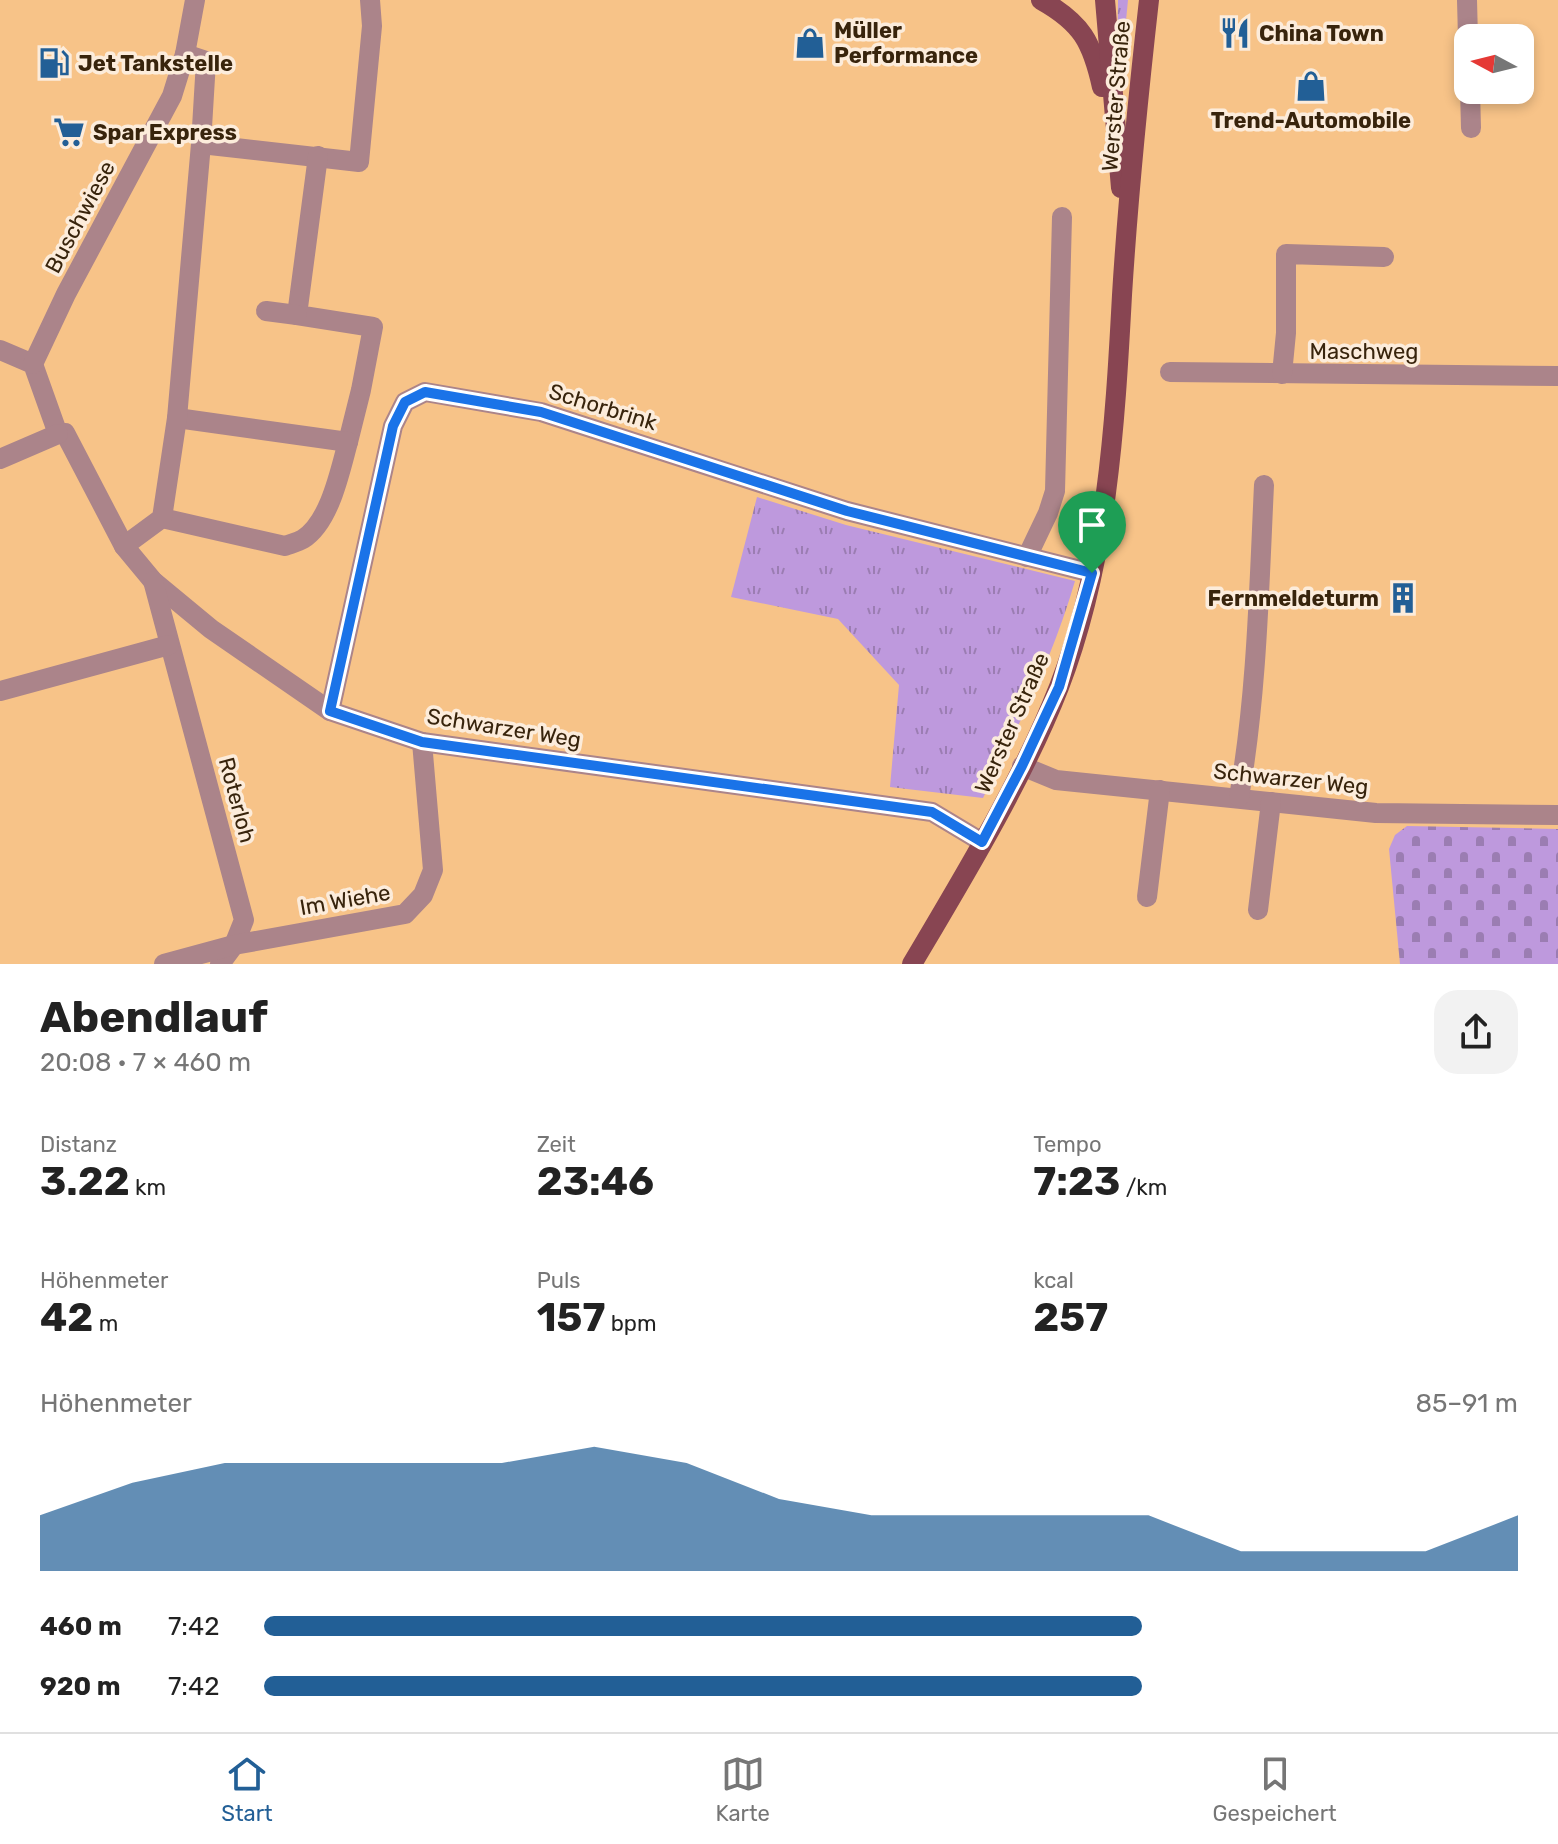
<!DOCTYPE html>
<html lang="de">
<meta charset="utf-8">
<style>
body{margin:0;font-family:Rubik,sans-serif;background:#f2f2f2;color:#222;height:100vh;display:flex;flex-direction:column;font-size:30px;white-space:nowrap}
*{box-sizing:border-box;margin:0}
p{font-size:26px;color:#767676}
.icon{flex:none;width:44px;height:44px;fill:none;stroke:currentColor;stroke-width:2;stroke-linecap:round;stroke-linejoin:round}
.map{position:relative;height:964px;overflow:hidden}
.side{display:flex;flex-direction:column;background:#fff;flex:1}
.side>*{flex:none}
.needle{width:52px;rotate:277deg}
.buttons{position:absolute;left:1454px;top:24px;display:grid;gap:16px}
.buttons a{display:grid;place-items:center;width:80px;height:80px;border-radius:16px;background:#fff;box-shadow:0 4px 12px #0003;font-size:40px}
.pin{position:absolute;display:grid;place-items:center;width:68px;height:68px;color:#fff;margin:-82px -34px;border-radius:50% 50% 50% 0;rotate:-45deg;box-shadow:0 0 8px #0007}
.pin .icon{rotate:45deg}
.round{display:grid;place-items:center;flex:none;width:84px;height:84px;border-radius:24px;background:#f2f2f2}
.overview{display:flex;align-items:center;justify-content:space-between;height:136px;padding:0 40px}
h1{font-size:44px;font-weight:700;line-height:60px}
.metrics{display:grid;grid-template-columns:repeat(3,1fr);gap:12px;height:136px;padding:8px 40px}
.metrics div{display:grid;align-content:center}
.metrics b{font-size:40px;font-weight:700}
.metrics small{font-size:22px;font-weight:400}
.metrics p{font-size:22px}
.chart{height:224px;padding:16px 40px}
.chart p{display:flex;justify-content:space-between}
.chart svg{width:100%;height:144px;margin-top:8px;fill:#225f96;opacity:.7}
ul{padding:0 40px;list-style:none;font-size:26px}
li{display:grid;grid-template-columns:128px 96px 1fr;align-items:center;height:60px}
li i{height:20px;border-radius:10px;background:#225f96}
.tabs{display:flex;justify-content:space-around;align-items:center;height:112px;border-top:2px solid #e0e0e0;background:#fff;font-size:22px;color:#767676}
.tabs a{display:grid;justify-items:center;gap:4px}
.tabs .selected{color:#225f96}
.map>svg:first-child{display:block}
.grass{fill:url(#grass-tufts)}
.cemetery{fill:url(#cemetery-stones)}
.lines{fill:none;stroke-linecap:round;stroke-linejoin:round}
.minor{stroke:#ab848a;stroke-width:20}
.major{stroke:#884552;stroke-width:20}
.route-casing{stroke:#fff;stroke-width:16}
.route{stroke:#1a73e8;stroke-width:10}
.labels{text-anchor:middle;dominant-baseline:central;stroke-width:7;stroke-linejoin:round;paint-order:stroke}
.poi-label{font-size:22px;font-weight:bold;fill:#38240c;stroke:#fcecdb;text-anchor:start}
.street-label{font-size:22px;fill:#38240c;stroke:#fcecdb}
</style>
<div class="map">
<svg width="1558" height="964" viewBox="0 0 1558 964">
<defs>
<pattern id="grass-tufts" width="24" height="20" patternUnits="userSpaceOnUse" patternTransform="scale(2)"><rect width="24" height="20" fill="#be99dd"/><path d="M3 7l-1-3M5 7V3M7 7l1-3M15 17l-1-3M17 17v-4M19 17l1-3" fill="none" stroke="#9b7db2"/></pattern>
<pattern id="cemetery-stones" width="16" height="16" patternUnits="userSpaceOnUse" patternTransform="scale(2)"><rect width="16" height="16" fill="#be99dd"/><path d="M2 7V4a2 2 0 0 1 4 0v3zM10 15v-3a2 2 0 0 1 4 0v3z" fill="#9b7db2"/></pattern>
</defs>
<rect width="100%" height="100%" fill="#f7c388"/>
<g class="grass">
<polygon points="1118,0 1128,0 1120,82 1117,81"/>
<path d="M 757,497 L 846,525 L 1075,581 C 1053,657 1018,727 983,798 L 890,787 L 899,685 L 838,619 L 731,597 Z"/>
</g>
<polygon class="cemetery" points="1407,826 1558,829 1558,964 1400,964 1389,849 1395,835"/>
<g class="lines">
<g class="minor">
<polyline points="1467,0 1468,38"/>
<polyline points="185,54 206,61 201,144 359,162 372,26 370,0"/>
<polyline points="1470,90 1471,128"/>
<polyline points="318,156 297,315 373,327 361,390 348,442"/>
<polyline points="266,311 297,315"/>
<polyline points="0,350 33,364 58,434 65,433 124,546 153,581 211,629 330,711 422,742 932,812 982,842"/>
<polyline points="33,364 66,294 172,96 185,54 195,0"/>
<polyline points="1170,372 1558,376"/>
<polyline points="1282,374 1286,333 1286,254 1384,257"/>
<polyline points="0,459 58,434"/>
<path d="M 162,518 L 285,546 C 290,544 298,542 303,539 C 330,522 340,471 348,442 L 177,418"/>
<polyline points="124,546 162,518 177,418 201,144"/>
<polyline points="1027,557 1048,513 1055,491 1062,217"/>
<polyline points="153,581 244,920 234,945 220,964"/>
<polyline points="0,691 169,645"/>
<polyline points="330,711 393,426 405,402 425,392 541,412 847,511 1092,573"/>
<polyline points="1022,766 1056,780 1376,813 1558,815"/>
<path d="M 1239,797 C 1257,694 1259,589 1264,485"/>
<polyline points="1147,897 1160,790"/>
<polyline points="1258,910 1271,802"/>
<polyline points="164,964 234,945 405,914 423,895 433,870 422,742"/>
</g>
<g class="major">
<path d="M 1041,0 C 1082,23 1092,42 1102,87"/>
<polyline points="1105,0 1121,188"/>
<path d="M 912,964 C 963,878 1023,779 1059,687 C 1107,563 1115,426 1122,295 C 1128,197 1138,98 1149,0"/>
</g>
</g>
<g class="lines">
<defs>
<polygon id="route" points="425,392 541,412 847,511 1092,573 1059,687 1022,766 982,842 932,812 422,742 330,711 393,426 405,402"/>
</defs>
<use href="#route" class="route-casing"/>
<use href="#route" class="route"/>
</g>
<defs>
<symbol id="restaurant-bare" viewBox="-9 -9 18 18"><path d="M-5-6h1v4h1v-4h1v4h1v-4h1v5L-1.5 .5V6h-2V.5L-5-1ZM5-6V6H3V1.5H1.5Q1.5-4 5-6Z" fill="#225f96" stroke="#fcecdb" stroke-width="2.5" paint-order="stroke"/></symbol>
<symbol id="shop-bare" viewBox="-9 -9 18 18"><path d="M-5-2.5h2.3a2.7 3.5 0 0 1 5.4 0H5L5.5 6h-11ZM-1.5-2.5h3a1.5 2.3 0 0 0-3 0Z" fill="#225f96" stroke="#fcecdb" stroke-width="2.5" paint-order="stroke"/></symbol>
<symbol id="fuel-bare" viewBox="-9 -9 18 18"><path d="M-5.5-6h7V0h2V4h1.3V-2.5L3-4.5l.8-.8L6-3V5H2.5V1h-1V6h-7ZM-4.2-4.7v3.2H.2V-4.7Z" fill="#225f96" stroke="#fcecdb" stroke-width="2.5" paint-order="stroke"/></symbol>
<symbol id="supermarket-bare" viewBox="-9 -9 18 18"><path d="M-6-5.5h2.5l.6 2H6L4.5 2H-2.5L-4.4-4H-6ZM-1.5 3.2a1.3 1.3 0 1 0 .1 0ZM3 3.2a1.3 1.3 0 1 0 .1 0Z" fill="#225f96" stroke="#fcecdb" stroke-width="2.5" paint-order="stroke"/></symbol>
<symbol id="building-bare" viewBox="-9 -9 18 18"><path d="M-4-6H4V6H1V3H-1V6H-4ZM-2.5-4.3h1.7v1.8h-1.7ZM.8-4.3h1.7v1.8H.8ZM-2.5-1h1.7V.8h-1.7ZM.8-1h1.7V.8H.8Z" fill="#225f96" stroke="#fcecdb" stroke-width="2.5" paint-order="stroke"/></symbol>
</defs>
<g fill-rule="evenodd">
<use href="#restaurant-bare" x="1213" y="11" width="44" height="44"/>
<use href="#shop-bare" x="788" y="21" width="44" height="44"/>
<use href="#fuel-bare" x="32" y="41" width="44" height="44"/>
<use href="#shop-bare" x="1289" y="64" width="44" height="44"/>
<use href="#supermarket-bare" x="47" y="110" width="44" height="44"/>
<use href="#building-bare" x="1381" y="576" width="44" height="44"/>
</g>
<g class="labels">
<g class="poi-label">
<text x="834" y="30">Müller<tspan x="834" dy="25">Performance</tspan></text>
<text x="1259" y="33">China Town</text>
<text x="78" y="63">Jet Tankstelle</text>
<text x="1311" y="120" text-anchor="middle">Trend-Automobile</text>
<text x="93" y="132">Spar Express</text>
<text x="1379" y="598" text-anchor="end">Fernmeldeturm</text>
</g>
<g class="street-label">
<text transform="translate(1116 96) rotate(-85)">Werster Straße</text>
<text transform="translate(80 217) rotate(-62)">Buschwiese</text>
<text x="1364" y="351">Maschweg</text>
<text transform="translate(603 407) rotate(17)">Schorbrink</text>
<text transform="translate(1012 723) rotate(-66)">Werster Straße</text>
<text transform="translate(504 728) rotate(9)">Schwarzer Weg</text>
<text transform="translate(1291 779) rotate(6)">Schwarzer Weg</text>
<text transform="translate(237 800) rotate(75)">Roterloh</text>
<text transform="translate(345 900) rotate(-10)">Im Wiehe</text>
</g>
</g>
</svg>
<div class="buttons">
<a><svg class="needle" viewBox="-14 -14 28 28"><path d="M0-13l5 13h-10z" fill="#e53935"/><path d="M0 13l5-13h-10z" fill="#767676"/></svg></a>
</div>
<div class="pin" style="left:1092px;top:573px;background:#1e9e55"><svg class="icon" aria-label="arrive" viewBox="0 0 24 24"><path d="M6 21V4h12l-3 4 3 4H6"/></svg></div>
</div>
<section class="side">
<div class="overview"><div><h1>Abendlauf</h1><p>20:08 · 7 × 460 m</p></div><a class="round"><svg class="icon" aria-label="share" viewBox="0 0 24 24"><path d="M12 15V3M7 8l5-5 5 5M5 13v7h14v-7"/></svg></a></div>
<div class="metrics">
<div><p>Distanz</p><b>3.22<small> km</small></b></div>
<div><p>Zeit</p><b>23:46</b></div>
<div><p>Tempo</p><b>7:23<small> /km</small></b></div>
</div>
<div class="metrics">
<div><p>Höhenmeter</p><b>42<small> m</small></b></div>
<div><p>Puls</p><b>157<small> bpm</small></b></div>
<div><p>kcal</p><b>257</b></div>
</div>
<div class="chart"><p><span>Höhenmeter</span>85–91 m</p>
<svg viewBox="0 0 160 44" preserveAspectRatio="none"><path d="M0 44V27L10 17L20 11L30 11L40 11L50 11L60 6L70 11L80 22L90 27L100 27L110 27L120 27L130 38L140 38L150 38L160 27V44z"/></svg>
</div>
<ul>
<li><b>460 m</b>7:42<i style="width:70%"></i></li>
<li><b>920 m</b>7:42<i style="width:70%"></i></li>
</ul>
</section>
<nav class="tabs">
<a class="selected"><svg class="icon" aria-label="home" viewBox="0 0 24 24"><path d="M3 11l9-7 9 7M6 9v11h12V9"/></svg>Start</a>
<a><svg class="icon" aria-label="map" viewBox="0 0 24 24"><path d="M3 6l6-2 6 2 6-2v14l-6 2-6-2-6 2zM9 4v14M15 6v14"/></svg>Karte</a>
<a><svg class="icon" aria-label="saved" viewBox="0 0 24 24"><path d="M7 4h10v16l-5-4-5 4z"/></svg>Gespeichert</a>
</nav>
